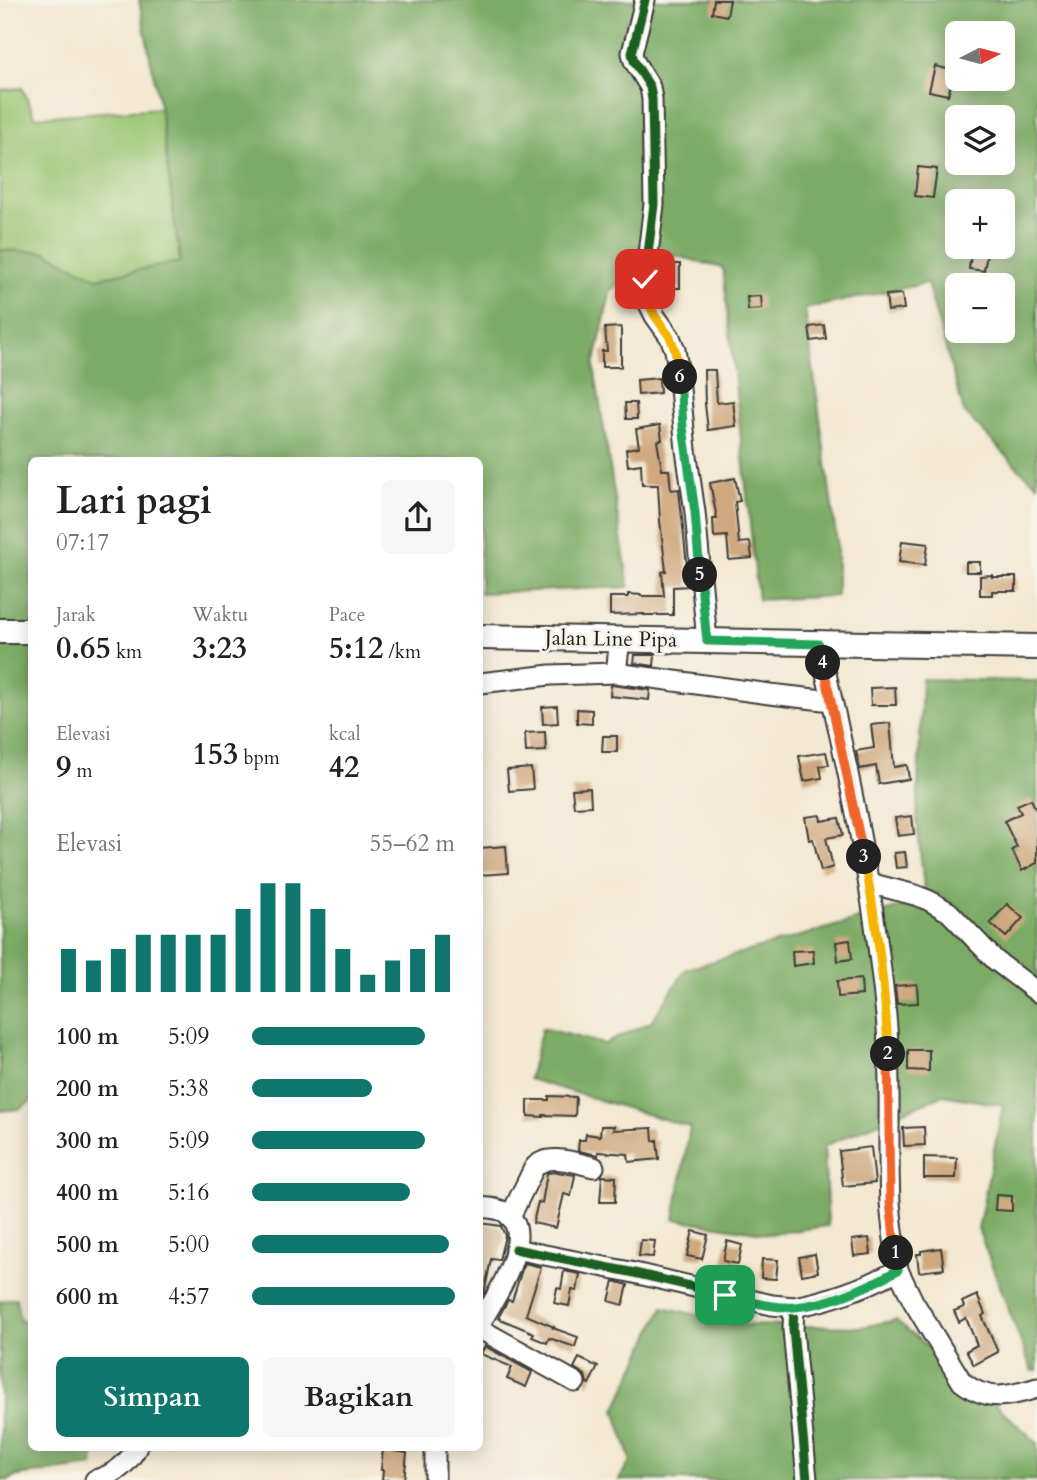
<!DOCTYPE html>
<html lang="id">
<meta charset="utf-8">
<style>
body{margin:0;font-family:Cardo,serif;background:#f6f6f6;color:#222;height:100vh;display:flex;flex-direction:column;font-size:26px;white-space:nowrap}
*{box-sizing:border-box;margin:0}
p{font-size:23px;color:#767676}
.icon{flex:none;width:38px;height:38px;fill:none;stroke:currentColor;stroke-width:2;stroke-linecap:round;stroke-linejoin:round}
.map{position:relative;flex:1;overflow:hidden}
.side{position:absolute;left:28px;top:457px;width:455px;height:994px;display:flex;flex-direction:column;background:#fff;border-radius:10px;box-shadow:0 4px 18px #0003}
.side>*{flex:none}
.needle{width:46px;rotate:84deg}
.fabs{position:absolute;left:945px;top:21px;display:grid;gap:14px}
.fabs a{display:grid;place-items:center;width:70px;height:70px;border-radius:10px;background:#fff;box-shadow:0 4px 18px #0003;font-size:35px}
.pin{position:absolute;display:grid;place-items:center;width:60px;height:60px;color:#fff;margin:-30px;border-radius:14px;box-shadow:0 4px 10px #0006}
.km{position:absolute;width:35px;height:35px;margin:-18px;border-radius:50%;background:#222;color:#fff;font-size:19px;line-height:35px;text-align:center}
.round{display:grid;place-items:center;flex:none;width:74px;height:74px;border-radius:10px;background:#f6f6f6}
.head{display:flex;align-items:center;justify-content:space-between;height:119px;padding:0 28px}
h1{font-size:38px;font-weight:700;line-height:52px}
.figures{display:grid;grid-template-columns:repeat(3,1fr);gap:10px;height:119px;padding:7px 28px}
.figures div{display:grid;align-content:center}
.figures b{font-size:30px;font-weight:700}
.figures small{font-size:19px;font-weight:400}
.figures p{font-size:19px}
.chart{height:196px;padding:14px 28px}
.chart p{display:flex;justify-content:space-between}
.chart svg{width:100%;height:126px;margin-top:7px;stroke:#0f766e;stroke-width:6}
.action{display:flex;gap:14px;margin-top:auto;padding:14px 28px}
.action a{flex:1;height:80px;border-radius:10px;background:#0f766e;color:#fff;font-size:28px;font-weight:700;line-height:80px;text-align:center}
.action a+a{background:#f6f6f6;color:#222}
ul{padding:0 28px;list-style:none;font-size:23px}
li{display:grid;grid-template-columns:112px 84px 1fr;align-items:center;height:52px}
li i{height:18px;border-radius:9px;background:#0f766e}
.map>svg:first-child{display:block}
.green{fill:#9ac673;stroke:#5b7148;stroke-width:2}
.forest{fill:#7bab65;stroke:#4c6440;stroke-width:2;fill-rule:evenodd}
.building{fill:#cfa87f}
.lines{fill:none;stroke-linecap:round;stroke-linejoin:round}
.minor-casing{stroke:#3c3b37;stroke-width:23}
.major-casing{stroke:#3c3b37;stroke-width:28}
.minor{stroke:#fff;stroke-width:19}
.major{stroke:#fff;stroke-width:24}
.cycleway-casing{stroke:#f7f3e8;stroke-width:13}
.cycleway{stroke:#1b5e20;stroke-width:9}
.split-1-casing{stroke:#fff;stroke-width:14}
.split-2-casing{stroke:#fff;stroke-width:14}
.split-3-casing{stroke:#fff;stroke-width:14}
.split-4-casing{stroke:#fff;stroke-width:14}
.split-5-casing{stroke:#fff;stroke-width:14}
.split-6-casing{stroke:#fff;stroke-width:14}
.split-7-casing{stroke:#fff;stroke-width:14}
.split-1{stroke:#22a559;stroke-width:9}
.split-2{stroke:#f0652b;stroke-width:9}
.split-3{stroke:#f5b400;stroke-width:9}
.split-4{stroke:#f0652b;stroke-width:9}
.split-5{stroke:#22a559;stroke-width:9}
.split-6{stroke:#22a559;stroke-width:9}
.split-7{stroke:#f5b400;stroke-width:9}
.labels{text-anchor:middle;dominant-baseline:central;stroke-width:6;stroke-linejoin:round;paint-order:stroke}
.street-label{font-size:21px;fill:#1c1c1c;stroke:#f7f3e8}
</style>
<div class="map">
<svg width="1037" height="1480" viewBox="0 0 1037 1480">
<rect width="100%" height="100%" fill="#f7f3e8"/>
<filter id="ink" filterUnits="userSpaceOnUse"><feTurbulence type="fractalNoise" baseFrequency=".0143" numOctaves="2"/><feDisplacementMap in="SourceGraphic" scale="14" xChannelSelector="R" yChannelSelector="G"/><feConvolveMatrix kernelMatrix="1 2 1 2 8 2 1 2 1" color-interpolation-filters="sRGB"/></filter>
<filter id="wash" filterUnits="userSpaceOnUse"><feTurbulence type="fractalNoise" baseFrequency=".00686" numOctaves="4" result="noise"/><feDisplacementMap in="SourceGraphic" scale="28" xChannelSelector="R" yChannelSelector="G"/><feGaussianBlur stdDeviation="1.57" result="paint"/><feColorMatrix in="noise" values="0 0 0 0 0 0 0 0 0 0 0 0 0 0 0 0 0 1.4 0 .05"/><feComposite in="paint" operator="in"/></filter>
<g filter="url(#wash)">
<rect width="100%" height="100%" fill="#f3e8d2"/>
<polygon class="green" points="22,88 35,117 160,108 180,262 97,278 45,252 0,250 0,90"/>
<g class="forest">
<path d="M 139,0 L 1037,0 L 1037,484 L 1020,470 L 964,412 L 927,283 L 805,309 L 837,543 L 837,596 L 758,600 L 723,268 L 669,254 L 611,289 L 594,366 L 629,587 L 480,593 L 480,460 L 32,460 L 32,1101 L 19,1109 L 0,1111 L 0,250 L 45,252 L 97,278 L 180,262 L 160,108 ZM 957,33 L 1003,33 L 1003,79 L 957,79 ZM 957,117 L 1003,117 L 1003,163 L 957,163 ZM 957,201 L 1003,201 L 1003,247 L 957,247 ZM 957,285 L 1003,285 L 1003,331 L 957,331 Z"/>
<polygon points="922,679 1037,681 1037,1371 1032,1371 978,1229 1003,1105 942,1095 824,1146 828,1226 769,1234 674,1219 690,1127 529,1079 542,1028 604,1044 651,1022 686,969 925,900 917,820"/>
<polygon points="16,1298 20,1321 31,1319 32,1447 97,1447 92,1466 17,1476 9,1480 0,1480 0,1301"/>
<polygon points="663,1307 740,1325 862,1327 896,1320 990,1399 1037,1443 1037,1480 619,1480 631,1460 615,1410"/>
</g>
<g id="blocks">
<g class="building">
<polygon points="714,0 730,0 727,16 712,13"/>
<polygon points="935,66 955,71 948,95 929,91"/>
<polygon points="918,167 937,169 933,198 915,196"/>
<polygon points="972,247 988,248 984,271 969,269"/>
<rect x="659" y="264" width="21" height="24"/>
<polygon points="902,294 904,309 888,311 886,295"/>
<polygon points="761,296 762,309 748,310 747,297"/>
<polygon points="824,325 826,339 811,341 809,327"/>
<polygon points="621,327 621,367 602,367 602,351 607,351 605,328"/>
<polygon points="704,370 715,370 717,403 733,401 736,426 708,430 705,404"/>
<polygon points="659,378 660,393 638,395 637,380"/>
<polygon points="625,403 636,403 637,419 626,419"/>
<polygon points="660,425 662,440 657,441 662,470 669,470 671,490 679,489 689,586 673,587 673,615 644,615 644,614 610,615 610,597 628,597 628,594 641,595 641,596 664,596 662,572 666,571 660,521 658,485 642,485 641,464 628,466 626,449 639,447 636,429"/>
<polygon points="735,478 740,501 735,502 739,543 750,542 752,558 729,560 727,536 714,537 713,519 717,519 710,483"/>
<polygon points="902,541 928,544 925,565 899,562"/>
<rect x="966" y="562" width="14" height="10"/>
<polygon points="992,575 992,577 1016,577 1016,591 992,591 992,595 980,595 980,576"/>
<polygon points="635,655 655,655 654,666 634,663"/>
<polygon points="611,685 650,690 649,700 610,696"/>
<polygon points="895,687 896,705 871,705 870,688"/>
<polygon points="557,706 558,723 543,724 542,707"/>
<polygon points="577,709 592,710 592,724 577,723"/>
<polygon points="890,723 894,767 907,765 909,779 879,784 876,766 860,769 856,751 874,748 871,725"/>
<polygon points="545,732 546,751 526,752 525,733"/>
<polygon points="603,736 617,736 617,752 602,752"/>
<polygon points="826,752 829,765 820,766 822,778 804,781 799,756"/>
<polygon points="531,768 533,789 509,791 507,770"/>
<polygon points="590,788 591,806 574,807 572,789"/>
<polygon points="1031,799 1037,812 1037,863 1022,871 1012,850 1017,847 1004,821 1021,813 1017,805"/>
<polygon points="820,815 821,821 839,818 843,835 826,838 833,867 821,871 813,839 809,840 805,817"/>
<polygon points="912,816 914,834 898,836 895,818"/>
<polygon points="506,846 508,873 480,875 480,848"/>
<polygon points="905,852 907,867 896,868 894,853"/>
<polygon points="1007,904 1023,918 1006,937 990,923"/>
<polygon points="850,940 852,959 838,961 836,942"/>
<polygon points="813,950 814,963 793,966 792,951"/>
<polygon points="861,979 862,995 838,997 837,981"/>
<polygon points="917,984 918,1003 897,1004 895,986"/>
<polygon points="908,1050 929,1050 929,1071 908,1070"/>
<polygon points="549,1096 576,1097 575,1116 543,1115 543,1117 528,1116 528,1100 549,1100"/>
<polygon points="601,1126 614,1126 613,1130 652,1128 653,1141 657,1140 659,1159 629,1162 628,1154 598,1152 598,1155 578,1151 579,1140 585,1140 586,1134 600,1136"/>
<polygon points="924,1127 925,1145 904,1146 903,1128"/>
<polygon points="871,1147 875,1183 843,1186 839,1151"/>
<polygon points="924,1157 957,1158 956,1178 924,1178"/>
<polygon points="557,1172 575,1175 571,1196 564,1194 556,1228 533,1223 538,1202 542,1203 547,1173"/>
<polygon points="602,1176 616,1177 615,1202 600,1202"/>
<polygon points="996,1195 1012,1196 1012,1211 995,1210"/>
<polygon points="480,1223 501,1226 505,1236 499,1260 491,1259 484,1294 480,1293"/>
<polygon points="693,1231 708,1235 702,1259 687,1256"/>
<polygon points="869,1238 871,1254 854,1256 852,1240"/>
<polygon points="641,1240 655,1241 653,1257 639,1256"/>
<polygon points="727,1241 742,1245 738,1264 723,1261"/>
<polygon points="941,1248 944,1269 919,1272 917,1254 921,1254 921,1251"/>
<polygon points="815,1254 818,1272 802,1275 799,1257"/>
<polygon points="762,1259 778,1260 776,1279 761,1278"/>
<polygon points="524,1263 541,1267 526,1315 554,1327 553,1328 578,1337 575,1347 549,1338 547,1343 532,1337 534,1333 498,1318 508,1300 512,1301"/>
<polygon points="564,1271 580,1274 577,1291 572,1290 569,1306 554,1303 557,1288 561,1289"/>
<polygon points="614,1281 628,1285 623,1305 609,1301"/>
<polygon points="977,1295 985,1314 982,1316 998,1352 974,1365 966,1351 977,1345 966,1318 959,1322 954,1311 964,1307 962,1302"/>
<polygon points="485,1346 532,1372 526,1387 507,1379 512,1367 481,1354"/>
<polygon points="579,1358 598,1367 589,1384 587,1383 585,1375 574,1368"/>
<polygon points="383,1449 407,1453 404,1480 382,1480 383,1470 381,1470"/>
</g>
</g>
</g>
<g filter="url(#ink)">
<use href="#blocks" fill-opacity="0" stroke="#3c3b37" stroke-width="2"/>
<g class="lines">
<defs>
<g id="minor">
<polyline points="645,0 632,53 634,61 650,87 652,99 654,204 645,279 646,292 649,304 655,316 670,337 675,350 678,368 686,450 695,512 707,641"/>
<polyline points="616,673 770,694 832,701"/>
<polyline points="480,683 550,675 616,673 620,639"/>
<polyline points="869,883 915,895 928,900 949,912 995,960 1037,992"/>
<path d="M 480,1207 C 488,1208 499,1208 506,1213 C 537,1234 494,1301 480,1323"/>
<path d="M 510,1217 L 534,1168 C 547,1152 576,1163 594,1167"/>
<polyline points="515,1249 630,1272 772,1305 794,1307"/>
<path d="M 898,1270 L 913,1301 L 962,1382 C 988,1402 1008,1397 1037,1388"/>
<polyline points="480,1329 575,1382"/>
<path d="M 95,1480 C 114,1475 128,1464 137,1447"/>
<polyline points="435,1480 435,1447"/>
<path d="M 807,1480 L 793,1329 L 794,1307 C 831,1300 865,1288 898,1270 C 895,1248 892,1225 890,1202 C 887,1140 892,1077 886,1016 C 874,890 848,766 819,644"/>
</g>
<g id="major">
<polyline points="0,631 32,631"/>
<polyline points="480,637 1037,647"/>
</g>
</defs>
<use href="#minor" class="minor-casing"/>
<use href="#major" class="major-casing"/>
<use href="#minor" class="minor"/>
<use href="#major" class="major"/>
<defs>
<g id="cycleway">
<polyline points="645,0 632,53 634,61 650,87 652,99 654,204 645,279 646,292 649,304 655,316 670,337 675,350 678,368 686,450 695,512 707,641"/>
<polyline points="515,1249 630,1272 772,1305 794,1307"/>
<path d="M 807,1480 L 793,1329 L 794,1307 C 831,1300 865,1288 898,1270 C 895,1248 892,1225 890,1202 C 887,1140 892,1077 886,1016 C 874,890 848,766 819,644"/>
</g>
</defs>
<use href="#cycleway" class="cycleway-casing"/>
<use href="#cycleway" class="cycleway"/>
</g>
</g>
<g class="lines" filter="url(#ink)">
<defs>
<path id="split-1" d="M 725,1295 C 747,1300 772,1309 795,1307 C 830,1304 868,1287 898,1270 L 896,1253"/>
<polyline id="split-2" points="888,1054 890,1203 896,1253"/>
<path id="split-3" d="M 864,857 C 876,920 886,991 888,1054"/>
<polyline id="split-4" points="823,663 864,857"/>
<polyline id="split-5" points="700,575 707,641 819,644 823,663"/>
<polyline id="split-6" points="680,377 683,427 695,512 700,575"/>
<polyline id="split-7" points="645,279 649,304 655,316 670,337 675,350 680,377"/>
</defs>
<use href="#split-1" class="split-1-casing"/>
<use href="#split-2" class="split-2-casing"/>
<use href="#split-3" class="split-3-casing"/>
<use href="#split-4" class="split-4-casing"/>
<use href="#split-5" class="split-5-casing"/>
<use href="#split-6" class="split-6-casing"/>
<use href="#split-7" class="split-7-casing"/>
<use href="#split-1" class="split-1"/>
<use href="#split-2" class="split-2"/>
<use href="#split-3" class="split-3"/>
<use href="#split-4" class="split-4"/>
<use href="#split-5" class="split-5"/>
<use href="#split-6" class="split-6"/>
<use href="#split-7" class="split-7"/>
</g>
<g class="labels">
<g class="street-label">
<text transform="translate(611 639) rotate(1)">Jalan Line Pipa</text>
</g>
</g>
</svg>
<div class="fabs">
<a><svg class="needle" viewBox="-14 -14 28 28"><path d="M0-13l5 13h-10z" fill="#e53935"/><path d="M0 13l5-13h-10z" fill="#767676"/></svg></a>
<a><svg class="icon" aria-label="layers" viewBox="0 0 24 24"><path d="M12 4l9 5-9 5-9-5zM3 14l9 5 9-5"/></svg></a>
<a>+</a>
<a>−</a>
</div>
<div class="pin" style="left:725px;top:1295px;background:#1e9e55"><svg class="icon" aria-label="arrive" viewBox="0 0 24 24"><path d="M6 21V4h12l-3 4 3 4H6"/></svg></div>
<div class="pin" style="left:645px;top:279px;background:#d93025"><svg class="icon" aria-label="check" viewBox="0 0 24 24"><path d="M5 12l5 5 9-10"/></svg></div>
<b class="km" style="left:896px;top:1253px">1</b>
<b class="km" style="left:888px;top:1054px">2</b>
<b class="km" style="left:864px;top:857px">3</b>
<b class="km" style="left:823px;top:663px">4</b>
<b class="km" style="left:700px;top:575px">5</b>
<b class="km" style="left:680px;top:377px">6</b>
<section class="side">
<div class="head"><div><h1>Lari pagi</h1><p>07:17</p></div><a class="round"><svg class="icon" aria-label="share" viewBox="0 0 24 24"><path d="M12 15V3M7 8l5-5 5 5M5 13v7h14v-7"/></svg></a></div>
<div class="figures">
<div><p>Jarak</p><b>0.65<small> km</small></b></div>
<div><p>Waktu</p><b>3:23</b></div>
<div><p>Pace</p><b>5:12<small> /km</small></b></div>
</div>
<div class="figures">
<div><p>Elevasi</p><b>9<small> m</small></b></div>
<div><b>153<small> bpm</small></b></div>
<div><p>kcal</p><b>42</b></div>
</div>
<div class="chart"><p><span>Elevasi</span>55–62 m</p>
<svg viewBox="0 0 160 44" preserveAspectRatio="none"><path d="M5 44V29M15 44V33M25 44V29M35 44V24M45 44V24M55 44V24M65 44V24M75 44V15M85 44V6M95 44V6M105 44V15M115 44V29M125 44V38M135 44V33M145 44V29M155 44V24"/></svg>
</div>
<ul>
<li><b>100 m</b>5:09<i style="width:85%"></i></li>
<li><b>200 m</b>5:38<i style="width:59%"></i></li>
<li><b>300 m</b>5:09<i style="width:85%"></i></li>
<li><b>400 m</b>5:16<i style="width:78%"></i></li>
<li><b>500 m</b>5:00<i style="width:97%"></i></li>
<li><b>600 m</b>4:57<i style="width:100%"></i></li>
</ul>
<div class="action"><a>Simpan</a><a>Bagikan</a></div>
</section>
</div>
